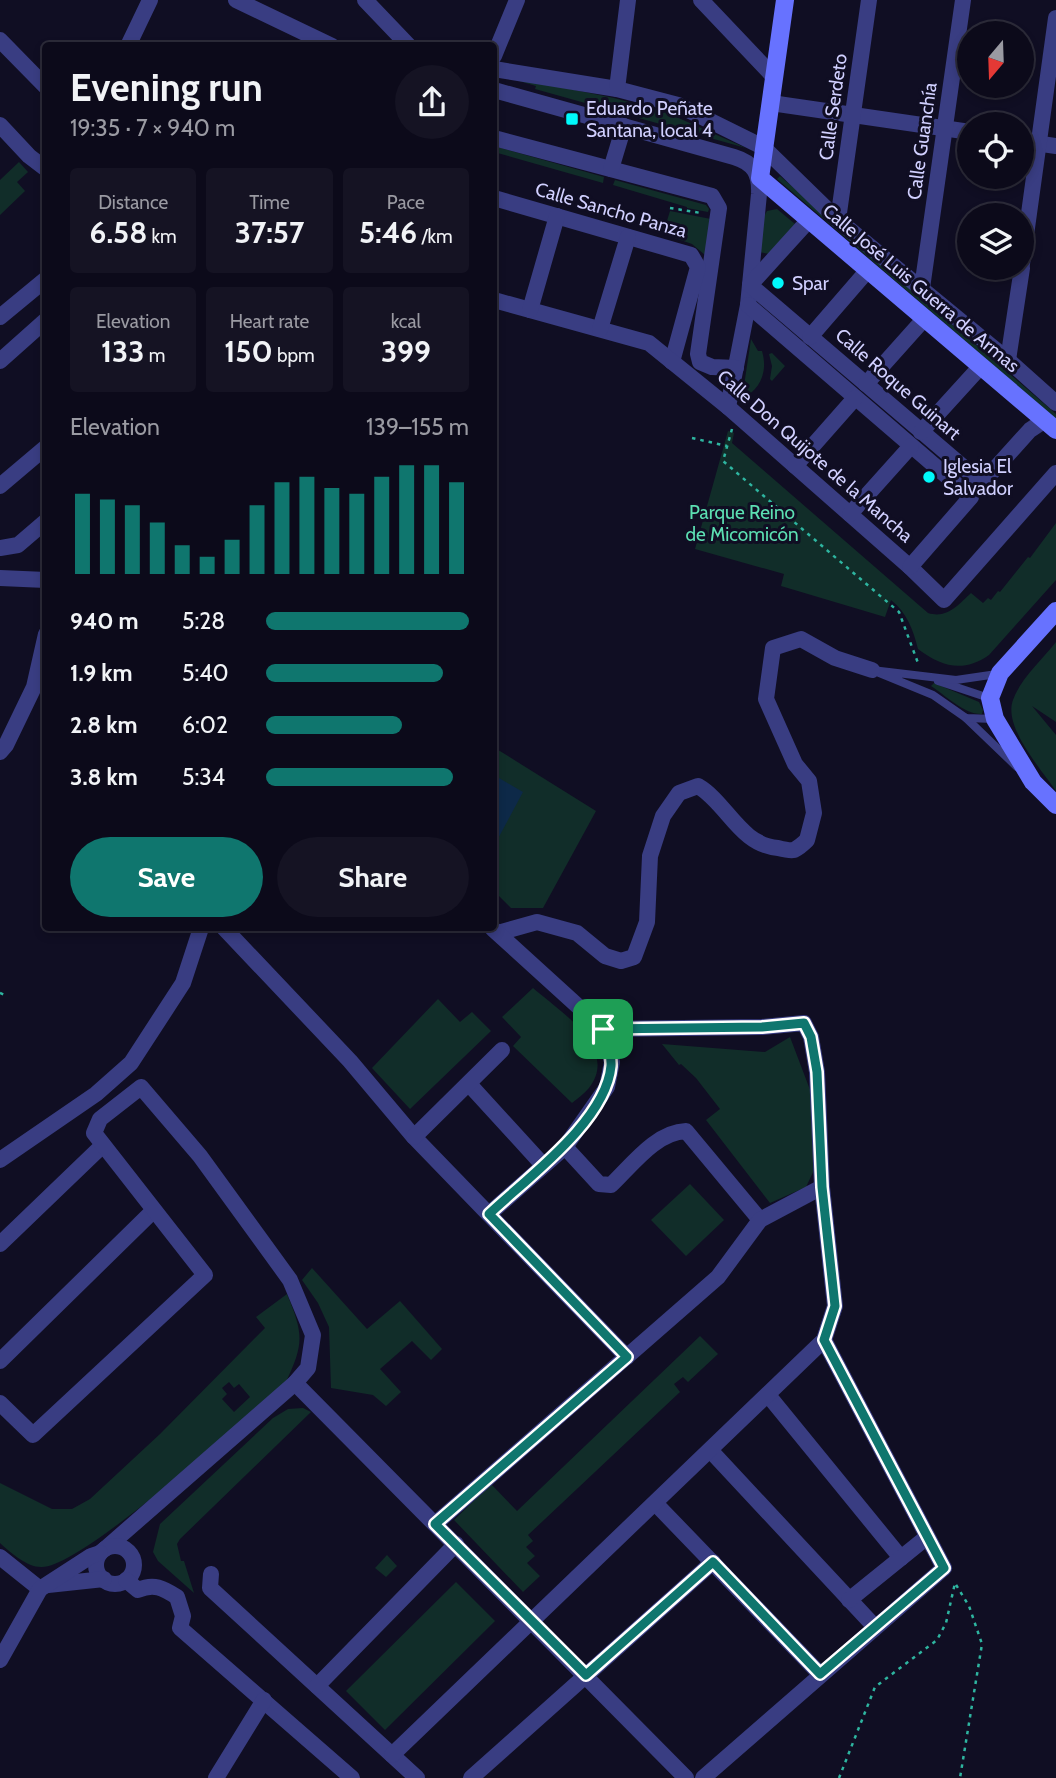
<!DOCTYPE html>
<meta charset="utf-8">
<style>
body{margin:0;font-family:Cabin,sans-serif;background:#151323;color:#f1f3f6;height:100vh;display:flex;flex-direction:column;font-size:26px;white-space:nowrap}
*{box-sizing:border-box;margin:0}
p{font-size:23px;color:#9a9aa2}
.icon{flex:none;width:38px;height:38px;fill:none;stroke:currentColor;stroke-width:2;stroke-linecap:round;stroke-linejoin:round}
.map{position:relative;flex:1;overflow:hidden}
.details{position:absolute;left:42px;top:42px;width:455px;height:889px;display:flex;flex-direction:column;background:#0c0a1a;border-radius:7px;box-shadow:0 4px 10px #0003,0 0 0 2px #2c2b39}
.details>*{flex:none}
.needle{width:46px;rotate:199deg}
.fabs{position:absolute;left:957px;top:21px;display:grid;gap:14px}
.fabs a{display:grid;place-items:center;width:77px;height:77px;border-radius:50%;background:#0c0a1a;box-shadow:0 4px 10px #0003,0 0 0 2px #2c2b39;font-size:35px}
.pin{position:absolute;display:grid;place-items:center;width:60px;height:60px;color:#fff;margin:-30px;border-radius:14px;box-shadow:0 4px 10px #0006}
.round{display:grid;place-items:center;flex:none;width:74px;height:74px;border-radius:37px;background:#151323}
.head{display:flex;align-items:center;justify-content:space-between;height:119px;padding:0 28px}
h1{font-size:38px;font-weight:700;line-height:52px}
.figures{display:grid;grid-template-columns:repeat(3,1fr);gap:10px;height:119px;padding:7px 28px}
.figures div{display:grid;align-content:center;border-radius:7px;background:#151323;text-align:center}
.figures b{font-size:30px;font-weight:700}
.figures small{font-size:19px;font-weight:400}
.figures p{font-size:19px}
.chart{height:196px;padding:14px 28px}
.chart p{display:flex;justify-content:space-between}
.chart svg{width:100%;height:126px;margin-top:7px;stroke:#0f766e;stroke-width:6}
.cta{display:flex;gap:14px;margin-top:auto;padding:14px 28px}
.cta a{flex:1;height:80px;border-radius:42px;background:#0f766e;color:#fff;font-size:28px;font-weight:700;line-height:80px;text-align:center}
.cta a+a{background:#151323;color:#f1f3f6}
ul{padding:0 28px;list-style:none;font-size:23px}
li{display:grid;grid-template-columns:112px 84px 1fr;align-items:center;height:52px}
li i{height:18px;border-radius:9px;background:#0f766e}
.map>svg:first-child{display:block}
.green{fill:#112d29;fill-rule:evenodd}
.water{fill:#0d2948}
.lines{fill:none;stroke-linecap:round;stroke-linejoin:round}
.path{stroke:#2eb5a0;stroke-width:2.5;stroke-dasharray:3.5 5;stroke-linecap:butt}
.lane{stroke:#393d82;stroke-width:8}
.street{stroke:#393d82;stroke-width:16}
.secondary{stroke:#6772ff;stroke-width:18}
.route-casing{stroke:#fff;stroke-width:14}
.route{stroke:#0f766e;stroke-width:9}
.poi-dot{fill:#00f9fb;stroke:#100e23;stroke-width:2.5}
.labels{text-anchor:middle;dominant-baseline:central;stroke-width:6;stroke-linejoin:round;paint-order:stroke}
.street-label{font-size:19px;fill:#d1d0ff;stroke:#100e23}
.poi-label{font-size:19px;fill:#d1d0ff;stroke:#100e23;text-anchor:start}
.park-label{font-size:19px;fill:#5cdfb2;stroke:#100e23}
</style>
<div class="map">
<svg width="1056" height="1778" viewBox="0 0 1056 1778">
<rect width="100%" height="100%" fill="#100e23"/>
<g class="green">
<polygon points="495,74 614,98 665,112 746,148 535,89 536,86"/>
<polygon points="494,146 604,177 603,183 494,152"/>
<polygon points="19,162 28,172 17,182 25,191 0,215 0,180"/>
<polygon points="780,176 1056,414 1056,424 1056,419 777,179"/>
<polygon points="615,180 706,205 709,209 708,212 687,208 687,207 613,185"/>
<polygon points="777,209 795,224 769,254 759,252 763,218 767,211"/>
<polygon points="670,211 711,219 705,255 692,244 663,234"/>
<path d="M 751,339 L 758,351 L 762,351 C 768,371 761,389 742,399 Z"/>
<polygon points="772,353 785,366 772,381 770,379 772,366 769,354"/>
<path d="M 728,431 L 734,433 L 732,443 L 928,613 C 947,619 958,605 971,593 L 983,603 L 988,598 L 991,600 L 998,591 L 1000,592 L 1028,557 L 1030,558 L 1056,523 L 1056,580 L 989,655 C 963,673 942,667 918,649 C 913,629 907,613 891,600 L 885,617 L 781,586 L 784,574 L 695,549 Z"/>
<path d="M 1056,642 L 1056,722 L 1032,706 L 1056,735 L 1056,791 C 1041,769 1003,727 1013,700 C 1021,678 1042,660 1056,642 Z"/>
<path d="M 934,683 L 979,702 L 983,710 L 982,714 C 965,715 945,695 931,686 Z"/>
<polygon points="495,748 596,811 543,908 511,908 494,891"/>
<path d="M 533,988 C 559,1011 620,1048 589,1088 C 584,1094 577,1099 572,1103 L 513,1046 L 521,1037 L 502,1017 Z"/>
<polygon points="438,999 460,1022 472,1012 491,1031 410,1109 372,1068"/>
<polygon points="790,1037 812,1095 816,1166 806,1187 770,1203 706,1120 720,1109 696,1078 681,1064 679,1065 662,1044 765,1052"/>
<polygon points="690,1184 724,1220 686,1256 651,1220"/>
<polygon points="312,1268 367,1329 400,1301 442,1349 431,1360 412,1341 380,1369 401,1392 386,1406 373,1395 331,1388 329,1327 318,1303 302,1280"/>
<path d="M 287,1294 C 304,1335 304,1344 285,1384 C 247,1416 81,1569 41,1567 C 27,1567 11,1553 0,1543 L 0,1483 L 52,1509 L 72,1509 L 90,1499 L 160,1434 L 265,1328 L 256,1317 ZM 229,1382 L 234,1388 L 239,1384 L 250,1397 L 234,1412 L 222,1399 L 227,1394 L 222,1388 Z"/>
<polygon points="700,1336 718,1354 688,1382 683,1377 674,1384 680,1392 528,1535 533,1541 526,1547 535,1556 527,1563 540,1576 523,1592 454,1520 491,1484 517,1511"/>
<polygon points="303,1408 311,1412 180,1539 177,1544 181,1561 184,1561 194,1593 158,1561 153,1552 160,1524 273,1418 288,1409"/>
<polygon points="387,1555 397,1566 386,1577 375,1568"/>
<polygon points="456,1582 495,1621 385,1730 346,1691"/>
</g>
<polygon class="water" points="499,778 523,792 494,846 494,788"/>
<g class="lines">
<g class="path">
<polyline points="670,208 701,213"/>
<polyline points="732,429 723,461 899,612 918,663"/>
<polyline points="692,438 727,446"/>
<polyline points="0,993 7,996"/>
<polyline points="839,1778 875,1687 937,1640 946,1623 955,1583 969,1606 982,1644 960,1778"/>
</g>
<g class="lane">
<polyline points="938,681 989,698"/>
<polyline points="966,718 1017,767"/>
<polyline points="994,719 966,718 933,695 872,670 956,680 997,674"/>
</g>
<g class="street">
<polyline points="236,0 332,46"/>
<polyline points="365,0 409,46"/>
<polyline points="701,0 774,77"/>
<polyline points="0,40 46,87"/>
<polyline points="128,46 150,0"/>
<polyline points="494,56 517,0"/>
<polyline points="494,69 617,89 678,105 763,147 838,220 1008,360 1056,403"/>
<polyline points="617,89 628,0"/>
<path d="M 494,90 L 734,157 C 754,163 760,174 759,194 L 748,305 L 728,407"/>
<polyline points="771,103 970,132"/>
<polyline points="0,125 29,156 46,169"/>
<polyline points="494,138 712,196 719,208 698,354 700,362 712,367 736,368"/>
<polyline points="1022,141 1056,146"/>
<polyline points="611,169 624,126"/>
<polyline points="494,198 691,255 698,267 672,362"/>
<polyline points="809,220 750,285 982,483 1030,430 1045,420"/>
<polyline points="838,220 869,0"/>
<polyline points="1022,264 1056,18"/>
<polyline points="922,288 963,0"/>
<polyline points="494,300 649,343 728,407 910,567 944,600 1056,473"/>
<polyline points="748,305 971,497 910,567"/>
<polyline points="530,310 557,216"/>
<polyline points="0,317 46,279"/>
<polyline points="600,329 628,237"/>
<polyline points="810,337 868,270"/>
<polyline points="1008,360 1022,268"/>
<polyline points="0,361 46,320"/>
<polyline points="866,384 925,318"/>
<polyline points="921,432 981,366"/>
<polyline points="795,466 855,398"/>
<polyline points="0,486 46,447"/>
<polyline points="850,514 911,446"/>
<polyline points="0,548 18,545 46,521"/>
<polyline points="0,578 46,580"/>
<polyline points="0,752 6,745 34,687 46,634"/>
<polyline points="224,928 350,1061 414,1137 627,1357"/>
<path d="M 498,933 L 537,922 L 577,933 L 605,956 L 621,961 L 634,957 L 647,922 L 650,856 L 663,816 L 679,793 L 698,786 C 727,803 740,845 778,848 C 782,849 790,851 794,850 C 798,848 804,843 807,840 L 814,813 L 809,781 L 795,764 L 766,699 L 773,648 L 801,639 L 835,658 L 872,670"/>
<polyline points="469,1084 543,1165"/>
<polyline points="414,1137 502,1050"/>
<path d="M 565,1147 L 599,1184 L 611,1185 C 632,1165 656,1132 686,1131 L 760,1220"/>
<polyline points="0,1160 96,1094 131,1063 183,983 201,928"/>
<polyline points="489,1214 565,1147 607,1087 612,1062 603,1029 493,929"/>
<polyline points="0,1244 103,1145"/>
<polyline points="0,1361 153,1211"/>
<polyline points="295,1383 686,1778"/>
<polyline points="768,1395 901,1558"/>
<polyline points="0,1403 33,1435 205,1275 94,1133 100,1119 141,1087 200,1156 290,1280 313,1335 308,1368 295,1383 105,1549"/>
<polyline points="710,1450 875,1627"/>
<polyline points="655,1503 820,1674"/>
<polyline points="435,1524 718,1277 760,1220 822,1187"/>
<circle cx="115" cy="1565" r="19"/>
<polyline points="0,1557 40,1589"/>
<polyline points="211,1574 210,1588 417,1778"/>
<path d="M 126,1580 L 138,1590 C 154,1583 163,1588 177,1597 L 183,1616 L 180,1628 L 352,1778"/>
<polyline points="48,1585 104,1579"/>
<polyline points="849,1600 927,1537"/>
<polyline points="0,1660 40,1589 91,1556 100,1553"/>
<polyline points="317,1686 456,1544"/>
<polyline points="392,1755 824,1340 835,1306 822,1187 817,1072 811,1037 804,1023 762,1027 603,1029"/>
<polyline points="216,1778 264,1700"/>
<polyline points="471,1778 713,1562"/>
<polyline points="703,1778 944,1568 824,1340"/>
</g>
<g class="secondary">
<polyline points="785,0 760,178 1056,430"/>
<polyline points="1056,611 1000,673 990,698 995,719 1033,782 1056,805"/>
</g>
</g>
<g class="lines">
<defs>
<path id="route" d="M 804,1023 L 811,1037 L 817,1072 L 822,1187 L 835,1306 L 824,1340 L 944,1568 L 820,1674 L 713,1562 L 586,1675 L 435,1524 L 627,1357 L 489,1214 C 527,1178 606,1121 611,1066 C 612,1054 606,1040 603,1029 L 762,1027 Z"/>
</defs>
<use href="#route" class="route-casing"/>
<use href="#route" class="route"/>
</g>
<g class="poi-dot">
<rect x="565" y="112" width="14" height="14" rx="3.5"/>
<circle cx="778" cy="283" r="7"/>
<circle cx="929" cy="477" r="7"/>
</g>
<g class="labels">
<g class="street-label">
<text transform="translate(833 107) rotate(-82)">Calle Serdeto</text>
<text transform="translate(922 141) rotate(-82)">Calle Guanchía</text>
<text transform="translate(611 210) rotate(16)">Calle Sancho Panza</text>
<text transform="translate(921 288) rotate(40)">Calle José Luis Guerra de Armas</text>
<text transform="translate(898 384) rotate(41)">Calle Roque Guinart</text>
<text transform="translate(815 456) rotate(41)">Calle Don Quijote de la Mancha</text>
</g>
<g class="poi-label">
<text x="586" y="108">Eduardo Peñate<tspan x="586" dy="22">Santana, local 4</tspan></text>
<text x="792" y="283">Spar</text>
<text x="943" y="466">Iglesia El<tspan x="943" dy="22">Salvador</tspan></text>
</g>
<g class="park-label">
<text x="742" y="512">Parque Reino<tspan x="742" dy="22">de Micomicón</tspan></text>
</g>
</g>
</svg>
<div class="fabs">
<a><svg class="needle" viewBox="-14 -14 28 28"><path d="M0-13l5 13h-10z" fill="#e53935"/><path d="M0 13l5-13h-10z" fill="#9a9aa2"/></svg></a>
<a><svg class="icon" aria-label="locate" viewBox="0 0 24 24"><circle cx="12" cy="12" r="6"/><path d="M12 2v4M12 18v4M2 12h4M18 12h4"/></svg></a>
<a><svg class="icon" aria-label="layers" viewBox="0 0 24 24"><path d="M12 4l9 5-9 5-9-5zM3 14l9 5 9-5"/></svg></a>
</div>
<div class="pin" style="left:603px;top:1029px;background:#1e9e55"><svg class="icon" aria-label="arrive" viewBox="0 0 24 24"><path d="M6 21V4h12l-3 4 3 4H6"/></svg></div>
<section class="details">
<div class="head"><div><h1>Evening run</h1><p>19:35 · 7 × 940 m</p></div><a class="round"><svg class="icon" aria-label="share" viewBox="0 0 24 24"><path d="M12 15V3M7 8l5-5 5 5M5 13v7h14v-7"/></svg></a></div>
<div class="figures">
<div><p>Distance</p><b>6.58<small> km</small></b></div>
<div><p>Time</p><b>37:57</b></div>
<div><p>Pace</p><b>5:46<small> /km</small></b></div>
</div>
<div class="figures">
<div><p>Elevation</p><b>133<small> m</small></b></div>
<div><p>Heart rate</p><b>150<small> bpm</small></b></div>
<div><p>kcal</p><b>399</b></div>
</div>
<div class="chart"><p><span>Elevation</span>139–155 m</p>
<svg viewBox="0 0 160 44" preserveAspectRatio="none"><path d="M5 44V16M15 44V18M25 44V20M35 44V26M45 44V34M55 44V38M65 44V32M75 44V20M85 44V12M95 44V10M105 44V14M115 44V16M125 44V10M135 44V6M145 44V6M155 44V12"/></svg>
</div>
<ul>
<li><b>940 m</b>5:28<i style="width:100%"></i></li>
<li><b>1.9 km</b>5:40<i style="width:87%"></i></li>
<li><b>2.8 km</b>6:02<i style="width:67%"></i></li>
<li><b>3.8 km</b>5:34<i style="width:92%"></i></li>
</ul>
<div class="cta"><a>Save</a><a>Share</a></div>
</section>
</div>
